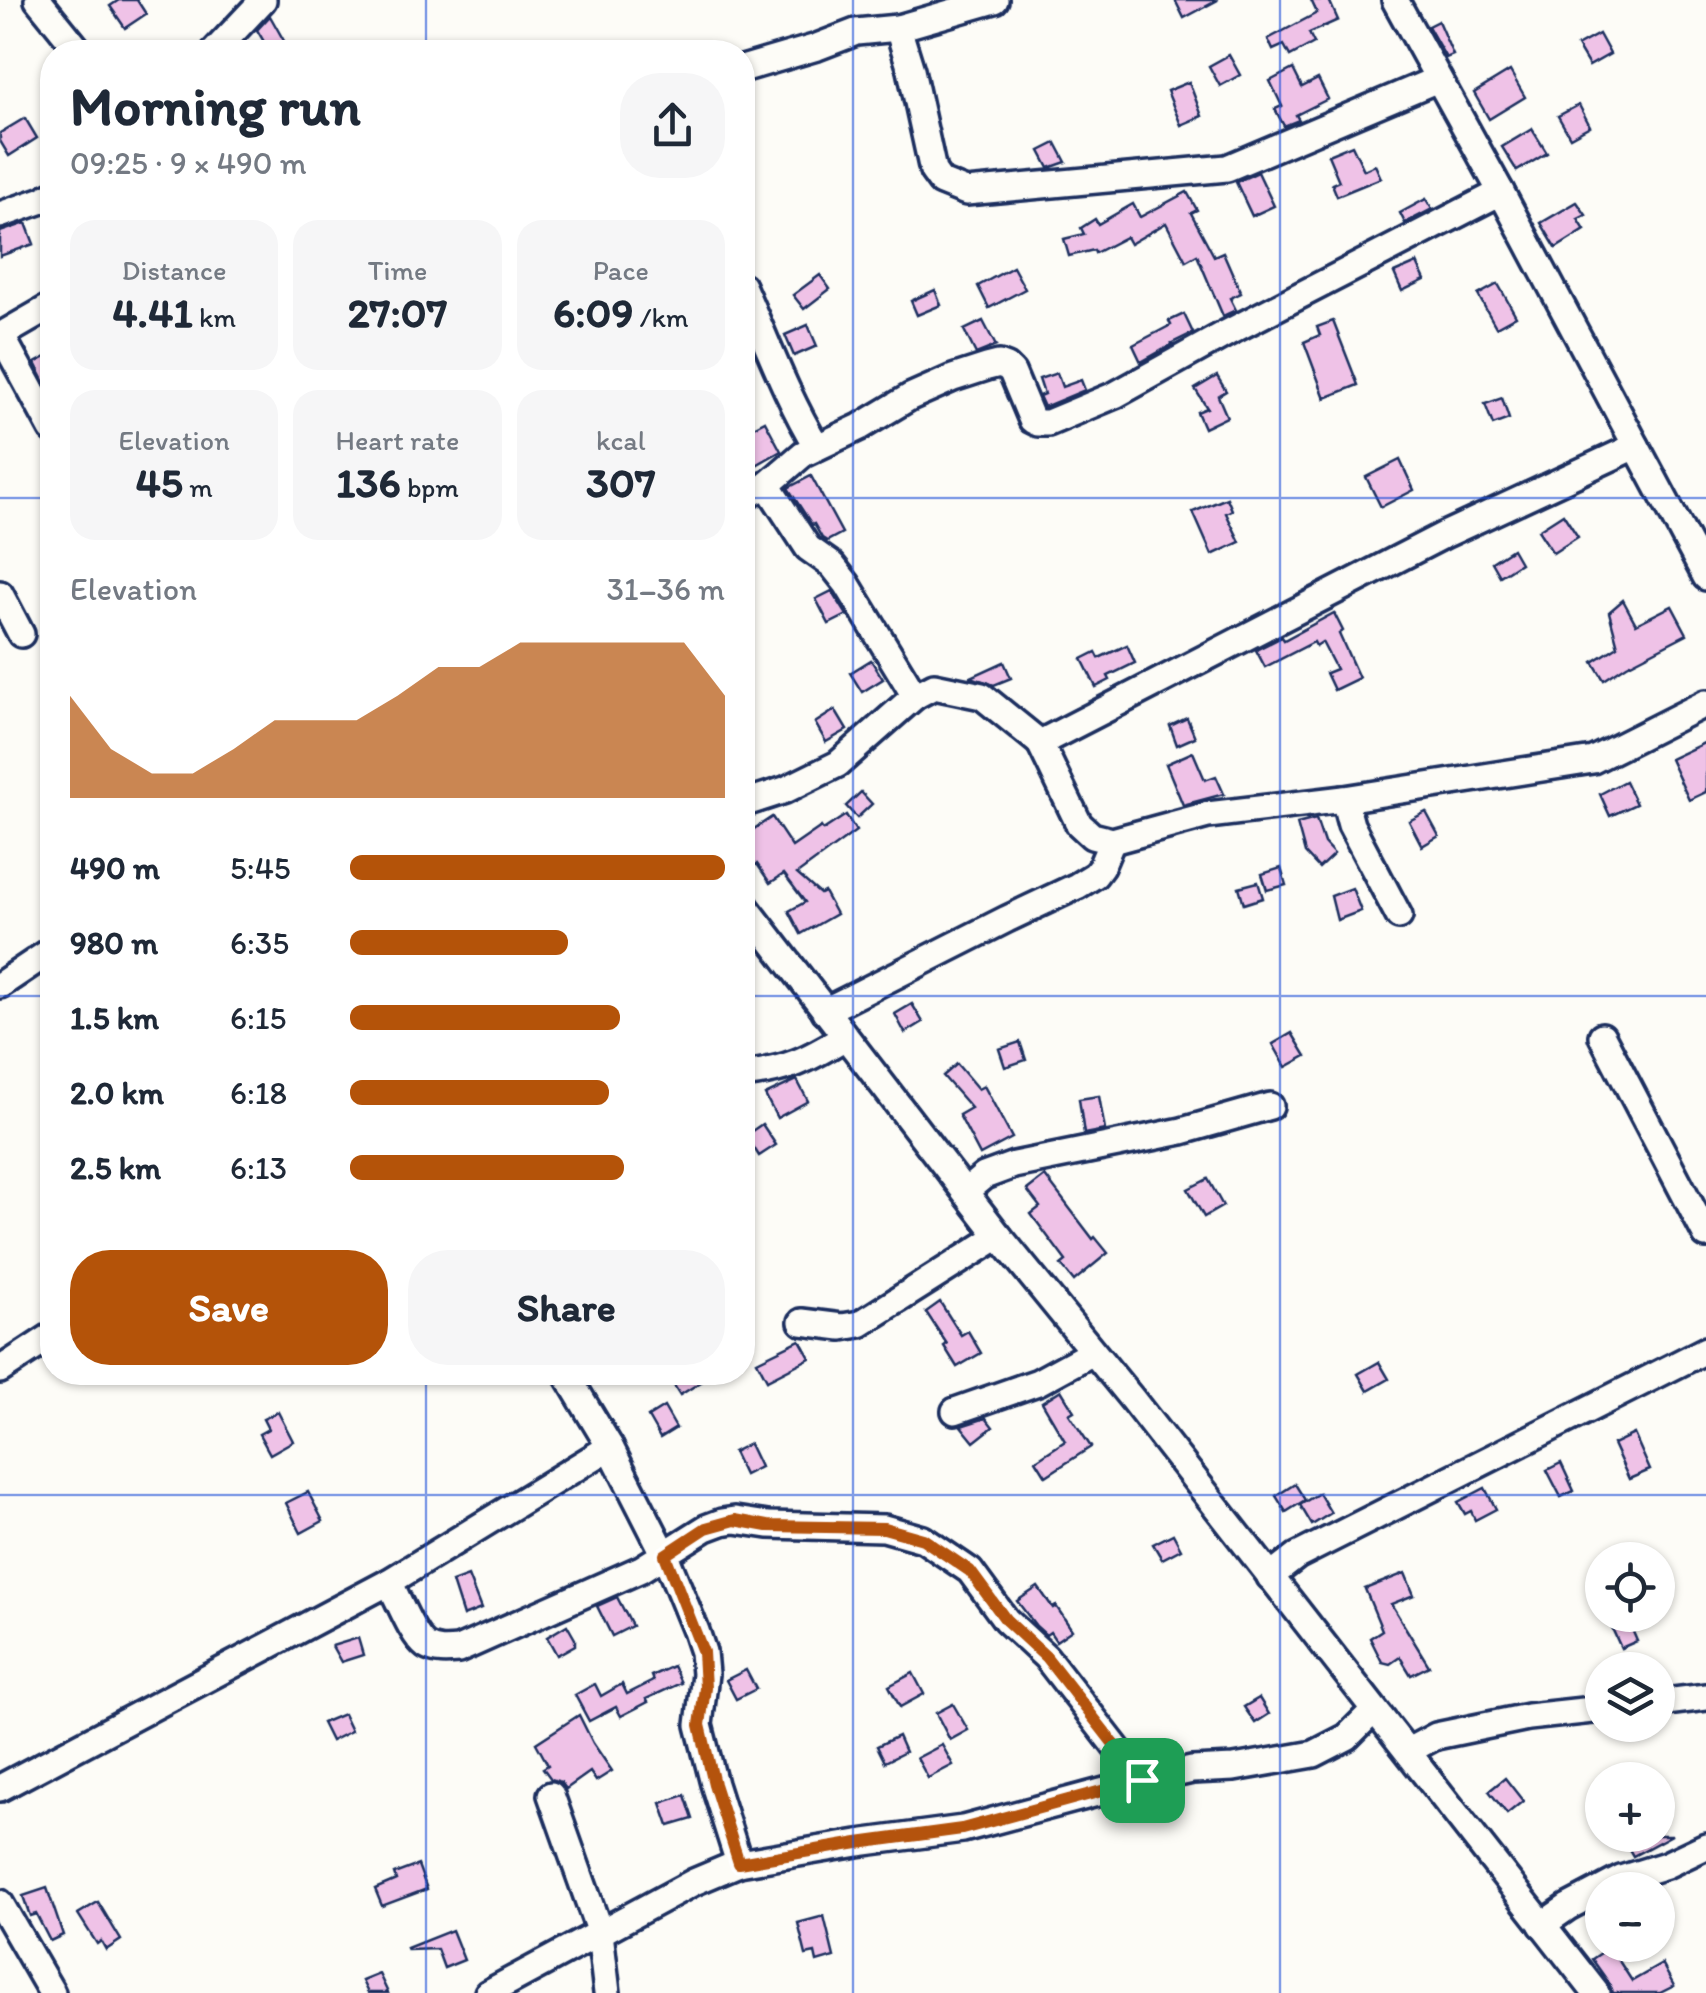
<!DOCTYPE html>
<meta charset="utf-8">
<style>
body{margin:0;font-family:Itim,sans-serif;background:#f6f6f7;color:#1f2937;height:100vh;display:flex;flex-direction:column;font-size:38px;white-space:nowrap}
*{box-sizing:border-box;margin:0}
p{font-size:32px;color:#747a83}
.icon{flex:none;width:55px;height:55px;fill:none;stroke:currentColor;stroke-width:2;stroke-linecap:round;stroke-linejoin:round}
.map{position:relative;flex:1;overflow:hidden}
.panel{position:absolute;left:40px;top:40px;width:715px;height:1345px;display:flex;flex-direction:column;background:#fff;border-radius:40px;box-shadow:0 2px 8px #0004}
.panel>*{flex:none}
.buttons{position:absolute;left:1585px;top:1542px;display:grid;gap:20px}
.buttons a{display:grid;place-items:center;width:90px;height:90px;border-radius:50%;background:#fff;box-shadow:0 2px 8px #0004;font-size:50px}
.pin{position:absolute;display:grid;place-items:center;width:85px;height:85px;color:#fff;margin:-42px;border-radius:20px;box-shadow:0 5px 15px #0006}
.round{display:grid;place-items:center;flex:none;width:105px;height:105px;border-radius:40px;background:#f6f6f7}
.overview{display:flex;align-items:center;justify-content:space-between;height:170px;padding:0 30px}
h1{font-size:55px;font-weight:700;line-height:75px}
.metrics{display:grid;grid-template-columns:repeat(3,1fr);gap:15px;height:170px;padding:10px 30px}
.metrics div{display:grid;align-content:center;border-radius:25px;background:#f6f6f7;text-align:center}
.metrics b{font-size:42px;font-weight:700}
.metrics small{font-size:28px;font-weight:400}
.metrics p{font-size:28px}
.chart{height:280px;padding:20px 30px}
.chart p{display:flex;justify-content:space-between}
.chart svg{width:100%;height:180px;margin-top:10px;fill:#b45309;opacity:.7}
.cta{display:flex;gap:20px;margin-top:auto;padding:20px 30px}
.cta a{flex:1;height:115px;border-radius:40px;background:#b45309;color:#fff;font-size:40px;font-weight:700;line-height:115px;text-align:center}
.cta a+a{background:#f6f6f7;color:#1f2937}
ul{padding:0 30px;list-style:none;font-size:32px}
li{display:grid;grid-template-columns:160px 120px 1fr;align-items:center;height:75px}
li i{height:25px;border-radius:12px;background:#b45309}
.map>svg:first-child{display:block}
.building{fill:#efc2e7;stroke:#1b2f5e;stroke-width:2.5}
.lines{fill:none;stroke-linecap:round;stroke-linejoin:round}
.minor-casing{stroke:#1b2f5e;stroke-width:32}
.minor{stroke:#fdfcf7;stroke-width:25}
.route-casing{stroke:#fff;stroke-width:20}
.route{stroke:#b45309;stroke-width:12}
.grid{fill:none;stroke:#1d4ed8;stroke-width:2.5;stroke-opacity:0.55}
</style>
<div class="map">
<svg width="1706" height="1993" viewBox="0 0 1706 1993">
<rect width="100%" height="100%" fill="#fdfcf7"/>
<filter id="ink" filterUnits="userSpaceOnUse"><feTurbulence type="fractalNoise" baseFrequency=".01" numOctaves="2"/><feDisplacementMap in="SourceGraphic" scale="20" xChannelSelector="R" yChannelSelector="G"/><feConvolveMatrix kernelMatrix="1 2 1 2 8 2 1 2 1" color-interpolation-filters="sRGB"/></filter>
<g filter="url(#ink)">
<g class="building">
<polygon points="119,0 137,0 146,14 125,28 110,6"/>
<polygon points="1175,0 1218,0 1184,18"/>
<polygon points="1311,0 1329,0 1338,20 1309,33 1314,43 1290,56 1284,45 1273,50 1268,39 1317,13"/>
<polygon points="270,16 288,48 281,52 270,52 257,30"/>
<polygon points="1438,21 1453,55 1446,58 1428,26"/>
<polygon points="1599,34 1610,54 1589,66 1577,46"/>
<polygon points="1229,55 1240,75 1220,86 1209,66"/>
<polygon points="1293,69 1302,87 1318,79 1328,99 1296,115 1299,120 1284,126 1275,109 1282,106 1270,81"/>
<polygon points="1510,71 1525,97 1489,119 1474,93"/>
<polygon points="1189,82 1202,116 1181,125 1167,91"/>
<polygon points="1579,105 1590,126 1570,137 1558,116"/>
<polygon points="25,118 37,138 9,156 0,141 0,133"/>
<polygon points="1532,129 1547,153 1517,171 1502,147"/>
<polygon points="1056,143 1066,162 1049,168 1040,151"/>
<polygon points="1352,145 1364,170 1375,165 1381,178 1337,196 1332,184 1339,181 1328,155"/>
<polygon points="1258,172 1274,206 1252,216 1236,182"/>
<polygon points="1187,192 1197,210 1191,213 1214,256 1223,252 1241,293 1230,298 1236,310 1223,316 1197,255 1186,261 1166,223 1130,244 1126,237 1095,253 1094,250 1069,256 1064,239 1084,234 1081,228 1095,219 1098,224 1133,204 1140,217"/>
<polygon points="1426,199 1432,209 1405,223 1400,213"/>
<polygon points="1577,202 1586,215 1578,219 1585,230 1556,248 1541,223"/>
<polygon points="26,223 34,244 0,256 0,232"/>
<polygon points="1417,263 1425,280 1402,291 1394,273"/>
<polygon points="1013,267 1025,289 989,308 978,286"/>
<polygon points="820,275 830,289 804,309 793,295"/>
<polygon points="1498,284 1516,316 1496,327 1478,295"/>
<polygon points="935,290 941,305 917,315 911,301"/>
<polygon points="1184,314 1193,333 1172,343 1173,344 1141,362 1133,345 1171,325 1169,321"/>
<polygon points="983,321 996,346 976,354 964,330"/>
<polygon points="1333,321 1358,385 1325,398 1304,342 1320,335 1317,327"/>
<polygon points="808,325 817,346 794,356 785,335"/>
<polygon points="52,354 52,396 35,363"/>
<polygon points="1057,373 1062,387 1081,380 1085,390 1044,407 1039,396 1044,394 1039,379"/>
<polygon points="1217,376 1226,391 1218,396 1227,417 1204,428 1197,412 1207,408 1195,389"/>
<polygon points="1502,398 1509,419 1493,425 1485,404"/>
<polygon points="765,421 781,451 742,473 742,433"/>
<polygon points="1400,460 1414,490 1381,507 1366,477"/>
<polygon points="811,476 842,533 827,541 822,538 814,524 812,525 788,488"/>
<polygon points="1227,498 1232,510 1226,513 1240,542 1212,555 1193,512"/>
<polygon points="1563,514 1578,537 1553,553 1538,530"/>
<polygon points="1512,549 1520,563 1500,576 1492,562"/>
<polygon points="832,591 847,615 829,624 816,599"/>
<polygon points="1623,600 1636,624 1672,606 1687,634 1627,665 1604,680 1593,662 1618,646 1609,612"/>
<polygon points="1334,613 1343,631 1339,634 1359,678 1334,690 1326,673 1336,669 1322,642 1316,646 1314,642 1265,667 1256,650 1282,637 1284,640"/>
<polygon points="1127,645 1135,663 1108,676 1110,680 1096,687 1082,659 1096,652 1099,658"/>
<polygon points="871,660 883,679 862,692 850,673"/>
<polygon points="1004,662 1011,678 994,685 971,677"/>
<polygon points="835,710 847,730 826,742 815,723"/>
<polygon points="1187,718 1195,737 1177,745 1170,726"/>
<polygon points="1706,742 1706,792 1689,800 1670,759"/>
<polygon points="1193,752 1205,780 1216,776 1224,794 1183,805 1166,764"/>
<polygon points="1625,781 1636,804 1610,816 1600,794"/>
<polygon points="861,792 872,804 857,818 846,806"/>
<polygon points="1426,812 1439,836 1422,846 1409,821"/>
<polygon points="846,815 856,831 797,874 820,894 824,892 836,914 801,934 789,911 805,902 784,874 770,883 757,864 748,870 742,862 742,837 772,817 792,847 821,827 823,830"/>
<polygon points="1316,819 1324,843 1334,854 1319,868 1305,853 1297,824"/>
<polygon points="1281,868 1286,885 1267,890 1262,874"/>
<polygon points="1258,882 1263,898 1244,904 1239,887"/>
<polygon points="1352,888 1361,911 1337,920 1331,896"/>
<polygon points="912,1004 923,1022 905,1033 895,1014"/>
<polygon points="1292,1033 1306,1056 1286,1067 1273,1044"/>
<polygon points="1020,1042 1026,1060 1005,1067 999,1049"/>
<polygon points="957,1064 978,1089 984,1086 1012,1138 980,1155 959,1115 971,1108 943,1076"/>
<polygon points="797,1080 808,1101 777,1118 765,1095"/>
<polygon points="1099,1096 1105,1130 1084,1134 1079,1099"/>
<polygon points="762,1124 776,1145 759,1156 746,1135"/>
<polygon points="1045,1176 1093,1239 1095,1237 1108,1253 1074,1281 1061,1265 1066,1261 1031,1214 1040,1207 1027,1190"/>
<polygon points="1208,1179 1223,1206 1204,1217 1188,1189"/>
<polygon points="940,1302 961,1335 968,1331 981,1353 957,1367 944,1346 947,1344 926,1312"/>
<polygon points="800,1340 810,1358 767,1380 757,1361"/>
<polygon points="1379,1362 1389,1379 1368,1391 1358,1374"/>
<polygon points="679,1372 717,1372 680,1395 670,1379"/>
<polygon points="1061,1390 1074,1411 1069,1414 1091,1447 1046,1476 1036,1460 1065,1441 1042,1402"/>
<polygon points="664,1407 676,1428 660,1438 648,1417"/>
<polygon points="278,1412 293,1441 270,1454 259,1434 268,1429 263,1419"/>
<polygon points="986,1418 993,1427 974,1442 961,1426"/>
<polygon points="1634,1434 1650,1470 1629,1479 1613,1444"/>
<polygon points="749,1444 760,1467 744,1475 733,1452"/>
<polygon points="1561,1463 1574,1491 1561,1497 1547,1470"/>
<polygon points="1295,1484 1305,1500 1286,1512 1276,1496"/>
<polygon points="1485,1488 1496,1509 1475,1520 1471,1511 1465,1514 1458,1502"/>
<polygon points="308,1492 323,1521 301,1533 286,1503"/>
<polygon points="1319,1493 1331,1513 1312,1525 1300,1505"/>
<polygon points="1173,1534 1181,1549 1162,1559 1153,1544"/>
<polygon points="1405,1573 1414,1595 1391,1604 1429,1666 1411,1675 1400,1657 1390,1664 1382,1662 1370,1638 1382,1630 1365,1589"/>
<polygon points="468,1576 481,1609 463,1616 452,1582"/>
<polygon points="1038,1587 1053,1608 1056,1606 1072,1630 1056,1641 1050,1632 1046,1635 1036,1626 1017,1601"/>
<polygon points="617,1597 632,1626 612,1636 597,1606"/>
<polygon points="1627,1618 1637,1641 1621,1648 1611,1626"/>
<polygon points="567,1625 575,1639 575,1645 557,1655 547,1637"/>
<polygon points="358,1638 363,1655 341,1662 332,1646"/>
<polygon points="673,1666 681,1683 646,1699 648,1702 621,1716 616,1707 589,1721 575,1695 595,1684 601,1696 622,1684 627,1694 653,1681 651,1676"/>
<polygon points="746,1670 756,1689 736,1699 726,1680"/>
<polygon points="913,1673 924,1694 900,1707 889,1686"/>
<polygon points="1259,1698 1269,1714 1255,1723 1244,1707"/>
<polygon points="953,1704 968,1730 950,1740 936,1713"/>
<polygon points="343,1714 351,1731 331,1741 322,1723"/>
<polygon points="579,1715 593,1743 612,1771 596,1781 590,1772 566,1789 561,1782 551,1779 543,1768 548,1765 536,1743"/>
<polygon points="898,1736 905,1752 885,1762 877,1746"/>
<polygon points="942,1745 953,1765 928,1778 917,1758"/>
<polygon points="1505,1778 1523,1801 1507,1814 1489,1791"/>
<polygon points="685,1795 693,1819 669,1826 661,1803"/>
<polygon points="1621,1835 1672,1835 1633,1856"/>
<polygon points="418,1865 427,1889 382,1906 375,1889 396,1880 394,1874"/>
<polygon points="47,1888 63,1935 50,1941 36,1914 30,1916 23,1896"/>
<polygon points="98,1902 121,1940 106,1950 101,1941 97,1944 78,1914"/>
<polygon points="824,1916 834,1957 817,1962 815,1953 806,1955 798,1923"/>
<polygon points="452,1930 464,1960 444,1968 437,1949 408,1950 407,1948"/>
<polygon points="1610,1947 1632,1981 1662,1964 1674,1986 1660,1993 1612,1993 1609,1983 1592,1959"/>
<polygon points="379,1974 388,1993 368,1993 362,1981"/>
</g>
<g class="lines">
<defs>
<g id="minor">
<polyline points="38,0 80,52"/>
<polyline points="1395,0 1501,192 1706,577"/>
<polyline points="898,28 995,0"/>
<polyline points="214,52 263,0"/>
<polyline points="742,69 817,47 856,32 898,28 911,70 933,171 941,182 966,192 1227,168 1438,79"/>
<polyline points="0,215 43,200 52,195"/>
<path d="M 742,286 C 766,340 786,396 817,447"/>
<polyline points="1,335 52,429"/>
<polyline points="0,336 52,306"/>
<polyline points="767,485 808,548 832,565 847,584 915,696"/>
<polyline points="742,498 767,485 803,454 860,427 910,397 953,378 987,367 999,364 1007,367 1012,372 1032,420 1038,423 1048,423 1115,395 1227,333 1501,192"/>
<polyline points="0,594 21,634"/>
<polyline points="1040,743 1079,824 1092,836 1112,841 1208,815 1344,799 1593,760 1706,703"/>
<polyline points="1344,799 1351,825 1399,916"/>
<polyline points="742,804 785,790 838,764 915,696 934,686 982,696 1040,743 1444,535 1636,446"/>
<polyline points="742,902 999,1236 1132,1399 1596,1993"/>
<polyline points="0,985 52,950"/>
<polyline points="825,1011 1007,919 1077,886 1095,875 1101,867 1112,841"/>
<polyline points="1602,1036 1706,1235"/>
<path d="M 742,1075 C 788,1070 807,1060 845,1037"/>
<polyline points="966,1191 984,1176 1014,1165 1182,1131 1270,1106"/>
<polyline points="802,1322 842,1327 860,1324 999,1236"/>
<polyline points="0,1370 52,1336"/>
<polyline points="565,1372 610,1447 665,1555 696,1631 703,1652 705,1674 699,1725 714,1784 739,1863"/>
<polyline points="955,1411 1038,1382 1093,1352"/>
<polyline points="1270,1577 1297,1556 1706,1350"/>
<path d="M 389,1582 C 398,1598 412,1636 426,1646 C 436,1652 447,1651 458,1650 L 641,1569 L 706,1528 L 722,1522 L 735,1520 L 768,1525 L 884,1528 L 923,1539 L 970,1571 L 1006,1620 L 1046,1657 L 1142,1781"/>
<polyline points="1658,1703 1706,1697"/>
<polyline points="1408,1751 1436,1736 1528,1717 1602,1709"/>
<polyline points="0,1788 389,1582 610,1447"/>
<polyline points="551,1795 600,1933 607,1993"/>
<polyline points="0,1903 52,1993"/>
<polyline points="1542,1925 1568,1907 1621,1879 1666,1865 1706,1846"/>
<polyline points="488,1993 694,1882 739,1863 858,1843 963,1829 1142,1781 1192,1770 1234,1768 1314,1754 1347,1737 1374,1710"/>
</g>
</defs>
<use href="#minor" class="minor-casing"/>
<use href="#minor" class="minor"/>
</g>
</g>
<g class="lines" filter="url(#ink)">
<defs>
<polygon id="route" points="735,1520 768,1526 884,1528 923,1539 970,1571 1006,1620 1046,1657 1142,1780 962,1829 858,1843 739,1863 714,1784 700,1725 705,1688 703,1652 665,1555 706,1528"/>
</defs>
<use href="#route" class="route-casing"/>
<use href="#route" class="route"/>
</g>
<path class="grid" d="M 426,0 L 426,52M 853,0 L 853,1993M 1280,0 L 1280,1993M 0,498 L 52,498M 742,498 L 1706,498M 0,996 L 52,996M 742,996 L 1706,996M 426,1372 L 426,1993M 0,1495 L 1706,1495"/>
</svg>
<div class="buttons">
<a><svg class="icon" aria-label="locate" viewBox="0 0 24 24"><circle cx="12" cy="12" r="6"/><path d="M12 2v4M12 18v4M2 12h4M18 12h4"/></svg></a>
<a><svg class="icon" aria-label="layers" viewBox="0 0 24 24"><path d="M12 4l9 5-9 5-9-5zM3 14l9 5 9-5"/></svg></a>
<a>+</a>
<a>−</a>
</div>
<div class="pin" style="left:1142px;top:1780px;background:#1e9e55"><svg class="icon" aria-label="arrive" viewBox="0 0 24 24"><path d="M6 21V4h12l-3 4 3 4H6"/></svg></div>
<section class="panel">
<div class="overview"><div><h1>Morning run</h1><p>09:25 · 9 × 490 m</p></div><a class="round"><svg class="icon" aria-label="share" viewBox="0 0 24 24"><path d="M12 15V3M7 8l5-5 5 5M5 13v7h14v-7"/></svg></a></div>
<div class="metrics">
<div><p>Distance</p><b>4.41<small> km</small></b></div>
<div><p>Time</p><b>27:07</b></div>
<div><p>Pace</p><b>6:09<small> /km</small></b></div>
</div>
<div class="metrics">
<div><p>Elevation</p><b>45<small> m</small></b></div>
<div><p>Heart rate</p><b>136<small> bpm</small></b></div>
<div><p>kcal</p><b>307</b></div>
</div>
<div class="chart"><p><span>Elevation</span>31–36 m</p>
<svg viewBox="0 0 160 44" preserveAspectRatio="none"><path d="M0 44V19L10 32L20 38L30 38L40 32L50 25L60 25L70 25L80 19L90 12L100 12L110 6L120 6L130 6L140 6L150 6L160 19V44z"/></svg>
</div>
<ul>
<li><b>490 m</b>5:45<i style="width:100%"></i></li>
<li><b>980 m</b>6:35<i style="width:58%"></i></li>
<li><b>1.5 km</b>6:15<i style="width:72%"></i></li>
<li><b>2.0 km</b>6:18<i style="width:69%"></i></li>
<li><b>2.5 km</b>6:13<i style="width:73%"></i></li>
</ul>
<div class="cta"><a>Save</a><a>Share</a></div>
</section>
</div>
